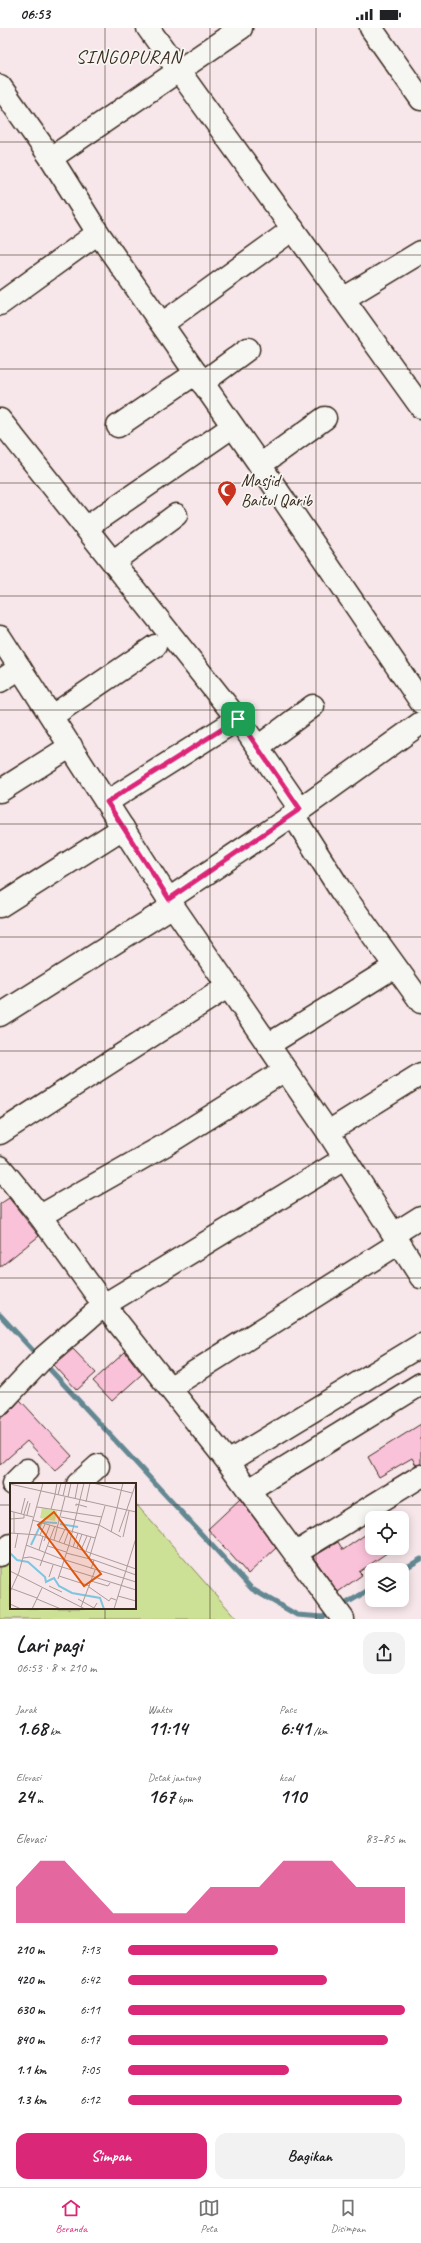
<!DOCTYPE html>
<html lang="id">
<meta charset="utf-8">
<style>
body{margin:0;font-family:Caveat,sans-serif;background:#f2f2f2;color:#202124;height:100vh;display:flex;flex-direction:column;font-size:15px;white-space:nowrap}
*{box-sizing:border-box;margin:0}
p{font-size:13px;color:#757577}
.icon{flex:none;width:22px;height:22px;fill:none;stroke:currentColor;stroke-width:2;stroke-linecap:round;stroke-linejoin:round}
.map{position:relative;height:1591px;overflow:hidden}
.drawer{display:flex;flex-direction:column;background:#fff;flex:1}
.drawer>*{flex:none}
.controls{position:absolute;left:365px;top:1483px;display:grid;gap:8px}
.controls a{display:grid;place-items:center;width:44px;height:44px;border-radius:8px;background:#fff;box-shadow:0 2px 10px #0003;font-size:20px}
.pin{position:absolute;display:grid;place-items:center;width:34px;height:34px;color:#fff;margin:-17px;border-radius:8px;box-shadow:0 2px 6px #0006}
.round{display:grid;place-items:center;flex:none;width:42px;height:42px;border-radius:12px;background:#f2f2f2}
.overview{display:flex;align-items:center;justify-content:space-between;height:68px;padding:0 16px}
h1{font-size:22px;font-weight:800;line-height:30px}
.stats{display:grid;grid-template-columns:repeat(3,1fr);gap:6px;height:68px;padding:4px 16px}
.stats div{display:grid;align-content:center}
.stats b{font-size:20px;font-weight:800}
.stats small{font-size:11px;font-weight:400}
.stats p{font-size:11px}
.chart{height:112px;padding:8px 16px}
.chart p{display:flex;justify-content:space-between}
.chart svg{width:100%;height:72px;margin-top:4px;fill:#db2777;opacity:.7}
.cta{display:flex;gap:8px;margin-top:auto;padding:8px 16px}
.cta a{flex:1;height:46px;border-radius:12px;background:#db2777;color:#fff;font-size:16px;font-weight:800;line-height:46px;text-align:center}
.cta a+a{background:#f2f2f2;color:#202124}
ul{padding:0 16px;list-style:none;font-size:13px}
li{display:grid;grid-template-columns:64px 48px 1fr;align-items:center;height:30px}
li i{height:10px;border-radius:5px;background:#db2777}
.status{display:flex;justify-content:space-between;align-items:center;height:28px;padding:0 20px;background:#fff;direction:ltr}
.status svg{height:11px;fill:currentColor}
.tabs{display:flex;justify-content:space-around;align-items:center;height:56px;border-top:1px solid #e0e0e0;background:#fff;font-size:11px;color:#757577}
.tabs a{display:grid;justify-items:center;gap:2px}
.tabs .current{color:#db2777}
.map>svg:first-child{display:block}
.green{fill:#cde196;stroke:#84865a}
.lines{fill:none;stroke-linecap:round;stroke-linejoin:round}
.stream{stroke:#638892;stroke-width:5}
.building{fill:#fac2d9;stroke:#3b2a1e}
.minor-casing{stroke:#3b2a1e;stroke-width:25}
.minor{stroke:#f6f6f2;stroke-width:22}
.route-casing{stroke:#fff;stroke-width:8}
.route{stroke:#db2777;stroke-width:5}
.grid{fill:none;stroke:#3b2a1e;stroke-width:1;stroke-opacity:0.55}
.labels{text-anchor:middle;dominant-baseline:central;stroke-width:3.5;stroke-linejoin:round;paint-order:stroke}
.poi-label{font-size:17px;fill:#3b2a1e;stroke:#f6f6f2;text-anchor:start}
.quarter-label{font-size:19px;letter-spacing:1px;fill:#3b2a1e;stroke:#f6f6f2}
.inset-river{fill:none;stroke:#7ec6df;stroke-width:2}
.inset-road{fill:none;stroke:#ac9b98;stroke-width:1}
.view{fill:#df570d;fill-opacity:0.15;stroke:#df570d;stroke-width:2}
.inset-edge{fill:none;stroke:#3b2a1e;stroke-width:2}
</style>
<div class="status"><b>06:53</b><svg viewBox="0 0 49 12"><path d="M0 12V9h3v3zM5 12V6h3v6zM10 12V3h3v9zM15 12V0h3v12zM26 1h20v11H26zM47 4h2v5h-2z"/></svg></div>
<div class="map">
<svg width="421" height="1591" viewBox="0 0 421 1591">
<rect width="100%" height="100%" fill="#f7e6ea"/>
<filter id="ink" filterUnits="userSpaceOnUse"><feTurbulence type="fractalNoise" baseFrequency=".025" numOctaves="2"/><feDisplacementMap in="SourceGraphic" scale="8" xChannelSelector="R" yChannelSelector="G"/><feConvolveMatrix kernelMatrix="1 2 1 2 8 2 1 2 1" color-interpolation-filters="sRGB"/></filter>
<g filter="url(#ink)">
<polygon class="green" points="135,1475 237,1591 0,1591 0,1532 11,1523 11,1580 135,1580"/>
<g class="lines">
<g class="stream">
<polyline points="0,1287 38,1328"/>
<polyline points="45,1336 252,1561 297,1587 323,1589 332,1584"/>
<polyline points="402,1542 421,1531"/>
<polyline points="340,1579 372,1560"/>
</g>
</g>
<g class="building">
<polygon points="9,1170 39,1208 0,1239 0,1176"/>
<polygon points="73,1321 96,1345 77,1362 54,1337"/>
<polygon points="125,1324 142,1346 112,1373 93,1353"/>
<polygon points="20,1372 72,1428 55,1443 27,1413 0,1437 0,1390 9,1385"/>
<polygon points="421,1396 421,1436 416,1437 412,1430 379,1449 368,1429"/>
<polygon points="240,1471 276,1520 248,1546 208,1501"/>
<polygon points="372,1502 372,1520 394,1520 359,1544 362,1547 338,1564 313,1529 338,1514 343,1522"/>
</g>
<g class="lines">
<defs>
<g id="minor">
<polyline points="148,0 421,379"/>
<polyline points="371,0 421,71"/>
<polyline points="0,58 51,130 98,205 260,437 421,674"/>
<polyline points="51,130 241,0"/>
<polyline points="343,271 421,224"/>
<polyline points="0,276 98,205"/>
<polyline points="162,296 293,201"/>
<polyline points="202,355 248,321"/>
<polyline points="0,392 243,698 300,781"/>
<polyline points="118,398 196,345"/>
<polyline points="260,437 325,390"/>
<polyline points="87,499 232,399"/>
<polyline points="114,533 176,487"/>
<polyline points="0,609 173,878 328,1104 421,1249"/>
<polyline points="0,653 20,640"/>
<polyline points="52,688 155,618"/>
<polyline points="258,719 313,678"/>
<polyline points="0,763 71,718"/>
<polyline points="107,774 238,691"/>
<polyline points="293,787 341,863 421,974"/>
<polyline points="169,871 293,787 421,695"/>
<polyline points="0,878 123,800"/>
<polyline points="0,987 173,878"/>
<polyline points="268,1017 394,939"/>
<polyline points="328,1104 421,1046"/>
<polyline points="0,1105 227,959"/>
<polyline points="0,1139 40,1188 104,1277 228,1434 343,1591"/>
<polyline points="40,1188 165,1117 285,1042"/>
<polyline points="394,1206 421,1189"/>
<polyline points="171,1359 399,1215"/>
<polyline points="0,1376 44,1329 104,1277 344,1131"/>
<polyline points="228,1434 421,1317"/>
<polyline points="13,1456 27,1442"/>
<polyline points="78,1456 98,1438"/>
<polyline points="249,1462 421,1356"/>
<polyline points="296,1525 421,1448"/>
<polyline points="0,1527 11,1517"/>
</g>
</defs>
<use href="#minor" class="minor-casing"/>
<use href="#minor" class="minor"/>
</g>
</g>
<g class="lines" filter="url(#ink)">
<defs>
<polygon id="route" points="238,691 300,781 169,871 107,774"/>
</defs>
<use href="#route" class="route-casing"/>
<use href="#route" class="route"/>
</g>
<path class="grid" d="M 105,0 L 105,1456M 210,0 L 210,1591M 316,0 L 316,1591M 0,114 L 421,114M 0,227 L 421,227M 0,341 L 421,341M 0,455 L 421,455M 0,568 L 421,568M 0,682 L 421,682M 0,796 L 421,796M 0,909 L 421,909M 0,1023 L 421,1023M 0,1136 L 421,1136M 0,1250 L 421,1250M 0,1364 L 421,1364M 0,1477 L 11,1477M 135,1477 L 421,1477M 105,1580 L 105,1591"/>
<defs>
<symbol id="mosque-pin" viewBox="-11 -11 22 30"><path d="M0 17L-7.5 6A9.5 9.5 0 1 1 7.5 6Z" fill="#c8321e" stroke="#f6f6f2"/><path d="M3.5-4.9A6 6 0 1 0 3.5 4.9A5 5 0 1 1 3.5-4.9Z" fill="#fff"/></symbol>
</defs>
<g fill-rule="evenodd">
<use href="#mosque-pin" x="216" y="451" width="22" height="30"/>
</g>
<g class="labels">
<g class="poi-label">
<text x="241" y="452">Masjid<tspan x="241" dy="20">Baitul Qarib</tspan></text>
</g>
<g class="quarter-label">
<text x="129" y="29">SINGOPURAN</text>
</g>
</g>
<g transform="translate(10 1455)">
<rect width="126" height="126" fill="#f7e6ea"/>
<path d="M 32,25 L 47,28 L 45,38 L 30,35 Z" fill="#cde196"/>
<path class="inset-river" d="M 50,41 L 68,44M 21,62 L 32,39 L 47,40M 0,70 L 7,77 L 18,79 L 35,94 L 36,99 L 44,95 L 49,103 L 62,110 L 90,115 L 94,126"/>
<path class="inset-road" d="M 83,0 L 122,10M 0,1 L 126,29M 45,12 L 47,0M 48,12 L 51,0M 53,13 L 56,0M 58,14 L 61,0M 65,16 L 68,0M 76,19 L 80,0M 66,23 L 66,21 L 77,24M 27,24 L 92,34M 107,25 L 113,0M 41,26 L 45,12M 0,28 L 23,34M 11,31 L 15,15M 14,31 L 18,18M 17,32 L 20,20M 51,34 L 89,42 L 111,54M 0,36 L 14,35 L 14,32M 22,37 L 85,55M 101,49 L 107,25M 109,49 L 126,0M 0,50 L 29,52 L 126,86M 4,50 L 4,29M 30,52 L 35,41M 113,54 L 119,28M 40,56 L 45,43M 44,57 L 55,14M 34,58 L 40,42M 49,59 L 55,46M 54,61 L 59,47M 16,62 L 49,75 L 126,99M 59,62 L 74,0M 38,63 L 56,69M 63,64 L 68,50M 5,65 L 8,50M 67,65 L 72,51M 29,67 L 33,53M 71,67 L 77,53M 76,68 L 81,54M 56,70 L 84,77 L 81,86M 13,75 L 20,74 L 126,107M 79,76 L 95,23M 84,77 L 126,92M 30,83 L 40,56M 0,88 L 75,126M 49,93 L 80,103M 39,94 L 43,82M 48,96 L 59,62M 81,98 L 98,103 L 100,100M 39,103 L 52,109M 79,104 L 99,118 L 101,115 L 106,117M 0,105 L 27,115M 0,109 L 9,89 L 33,0M 108,113 L 126,118M 27,116 L 51,126M 68,116 L 84,125 L 87,120M 0,121 L 11,126M 71,124 L 85,87M 22,126 L 32,105M 104,126 L 126,55"/>
<path class="view" d="M 44,29 L 91,91 L 74,103 L 28,42 Z"/>
<rect width="126" height="126" class="inset-edge"/>
</g>
</svg>
<div class="controls">
<a><svg class="icon" aria-label="locate" viewBox="0 0 24 24"><circle cx="12" cy="12" r="6"/><path d="M12 2v4M12 18v4M2 12h4M18 12h4"/></svg></a>
<a><svg class="icon" aria-label="layers" viewBox="0 0 24 24"><path d="M12 4l9 5-9 5-9-5zM3 14l9 5 9-5"/></svg></a>
</div>
<div class="pin" style="left:238px;top:691px;background:#1e9e55"><svg class="icon" aria-label="arrive" viewBox="0 0 24 24"><path d="M6 21V4h12l-3 4 3 4H6"/></svg></div>
</div>
<section class="drawer">
<div class="overview"><div><h1>Lari pagi</h1><p>06:53 · 8 × 210 m</p></div><a class="round"><svg class="icon" aria-label="share" viewBox="0 0 24 24"><path d="M12 15V3M7 8l5-5 5 5M5 13v7h14v-7"/></svg></a></div>
<div class="stats">
<div><p>Jarak</p><b>1.68<small> km</small></b></div>
<div><p>Waktu</p><b>11:14</b></div>
<div><p>Pace</p><b>6:41<small> /km</small></b></div>
</div>
<div class="stats">
<div><p>Elevasi</p><b>24<small> m</small></b></div>
<div><p>Detak jantung</p><b>167<small> bpm</small></b></div>
<div><p>kcal</p><b>110</b></div>
</div>
<div class="chart"><p><span>Elevasi</span>83–85 m</p>
<svg viewBox="0 0 160 44" preserveAspectRatio="none"><path d="M0 44V22L10 6L20 6L30 22L40 38L50 38L60 38L70 38L80 22L90 22L100 22L110 6L120 6L130 6L140 22L150 22L160 22V44z"/></svg>
</div>
<ul>
<li><b>210 m</b>7:13<i style="width:54%"></i></li>
<li><b>420 m</b>6:42<i style="width:72%"></i></li>
<li><b>630 m</b>6:11<i style="width:100%"></i></li>
<li><b>840 m</b>6:17<i style="width:94%"></i></li>
<li><b>1.1 km</b>7:05<i style="width:58%"></i></li>
<li><b>1.3 km</b>6:12<i style="width:99%"></i></li>
</ul>
<div class="cta"><a>Simpan</a><a>Bagikan</a></div>
</section>
<nav class="tabs">
<a class="current"><svg class="icon" aria-label="home" viewBox="0 0 24 24"><path d="M3 11l9-7 9 7M6 9v11h12V9"/></svg>Beranda</a>
<a><svg class="icon" aria-label="map" viewBox="0 0 24 24"><path d="M3 6l6-2 6 2 6-2v14l-6 2-6-2-6 2zM9 4v14M15 6v14"/></svg>Peta</a>
<a><svg class="icon" aria-label="saved" viewBox="0 0 24 24"><path d="M7 4h10v16l-5-4-5 4z"/></svg>Disimpan</a>
</nav>
